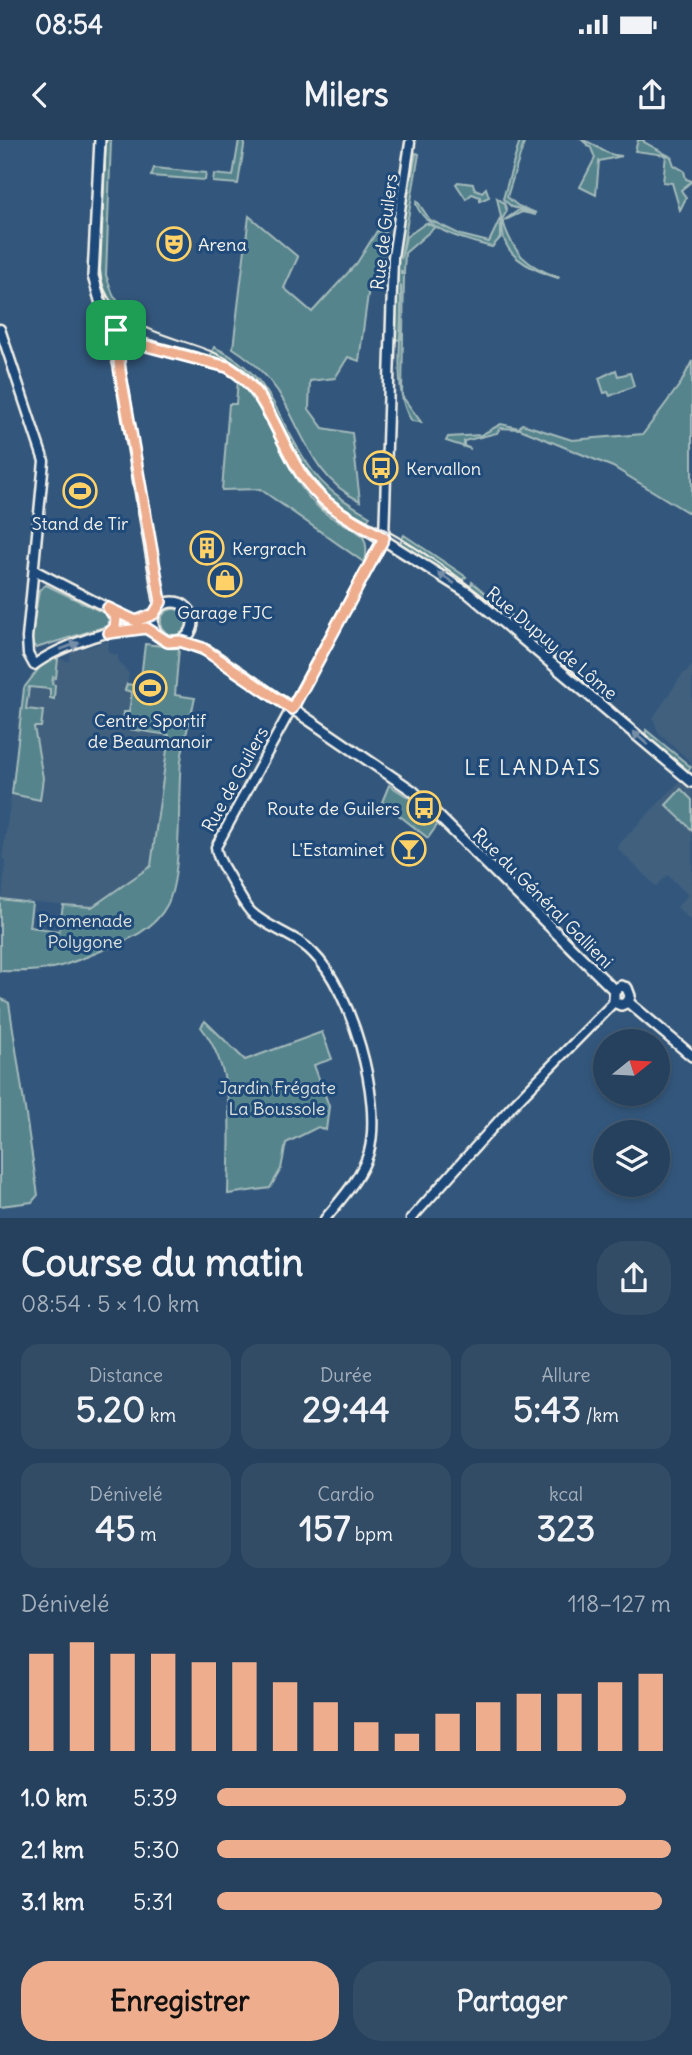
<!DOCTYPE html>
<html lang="fr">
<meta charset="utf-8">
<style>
body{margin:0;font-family:Delius,sans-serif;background:#324c66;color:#f1f3f6;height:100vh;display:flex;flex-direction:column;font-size:26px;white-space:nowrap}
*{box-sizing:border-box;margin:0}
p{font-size:23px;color:#a4afbc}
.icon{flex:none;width:38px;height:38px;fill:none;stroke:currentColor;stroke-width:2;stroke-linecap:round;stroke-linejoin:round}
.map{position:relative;height:1078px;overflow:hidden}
.side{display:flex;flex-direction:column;background:#26415d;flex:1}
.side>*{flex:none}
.needle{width:46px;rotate:72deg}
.buttons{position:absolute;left:593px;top:889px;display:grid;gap:14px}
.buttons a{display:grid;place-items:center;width:77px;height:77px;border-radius:50%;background:#26415d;box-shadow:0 4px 10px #0003,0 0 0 2px #425a72;font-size:35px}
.pin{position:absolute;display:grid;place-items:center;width:60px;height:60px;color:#fff;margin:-30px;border-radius:14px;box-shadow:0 4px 10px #0006}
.round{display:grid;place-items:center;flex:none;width:74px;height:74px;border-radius:28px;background:#324c66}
.head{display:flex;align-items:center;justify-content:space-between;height:119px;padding:0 21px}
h1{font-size:38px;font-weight:700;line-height:52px}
.stats{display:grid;grid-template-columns:repeat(3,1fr);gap:10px;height:119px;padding:7px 21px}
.stats div{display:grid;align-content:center;border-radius:18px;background:#324c66;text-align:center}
.stats b{font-size:35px;font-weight:700}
.stats small{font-size:19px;font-weight:400}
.stats p{font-size:19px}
.chart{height:196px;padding:14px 21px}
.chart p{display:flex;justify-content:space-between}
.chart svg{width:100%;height:126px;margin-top:7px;stroke:#eead8d;stroke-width:6}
.primary-button{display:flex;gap:14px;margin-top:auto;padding:14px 21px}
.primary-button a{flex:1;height:80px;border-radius:28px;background:#eead8d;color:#111;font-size:28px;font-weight:700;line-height:80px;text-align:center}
.primary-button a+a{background:#324c66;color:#f1f3f6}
ul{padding:0 21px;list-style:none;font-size:23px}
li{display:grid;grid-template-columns:112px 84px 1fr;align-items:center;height:52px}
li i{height:18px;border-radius:9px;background:#eead8d}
.status{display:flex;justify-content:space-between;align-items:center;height:49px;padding:0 35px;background:#26415d;direction:ltr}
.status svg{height:19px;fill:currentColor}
header{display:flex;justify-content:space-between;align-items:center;height:91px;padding:0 21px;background:#26415d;font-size:32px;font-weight:700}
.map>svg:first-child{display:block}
.built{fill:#41607e}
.green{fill:#55848d;stroke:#a4baba;stroke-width:2}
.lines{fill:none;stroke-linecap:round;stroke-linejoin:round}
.tertiary-casing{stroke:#f4f1e8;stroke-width:13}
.secondary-casing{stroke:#f4f1e8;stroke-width:14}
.tertiary{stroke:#1f4a7a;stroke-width:8}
.secondary{stroke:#1f4a7a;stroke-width:9}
.tram{stroke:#f4f1e8;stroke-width:2}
.oneway{fill:#748da6}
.route-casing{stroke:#fff;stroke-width:14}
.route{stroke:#eead8d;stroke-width:9}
.labels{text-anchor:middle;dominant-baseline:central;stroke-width:6;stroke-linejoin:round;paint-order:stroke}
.street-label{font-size:18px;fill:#f4f1e8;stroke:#1f4a7a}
.poi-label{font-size:18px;fill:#f4f1e8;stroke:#1f4a7a;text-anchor:start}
.park-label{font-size:18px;fill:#dce1da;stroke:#1f4a7a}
.quarter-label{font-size:21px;letter-spacing:2px;fill:#f4f1e8;stroke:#1f4a7a}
</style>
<div class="status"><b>08:54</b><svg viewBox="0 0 49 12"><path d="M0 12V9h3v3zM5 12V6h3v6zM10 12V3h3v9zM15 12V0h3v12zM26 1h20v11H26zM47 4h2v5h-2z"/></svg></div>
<header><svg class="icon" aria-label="back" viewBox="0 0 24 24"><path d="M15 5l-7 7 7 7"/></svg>Milers<svg class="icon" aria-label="share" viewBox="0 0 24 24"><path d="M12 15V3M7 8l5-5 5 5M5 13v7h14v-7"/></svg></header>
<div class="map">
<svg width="692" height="1079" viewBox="0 0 692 1079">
<rect width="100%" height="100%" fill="#33577c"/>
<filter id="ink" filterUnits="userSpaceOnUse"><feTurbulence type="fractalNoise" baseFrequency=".0143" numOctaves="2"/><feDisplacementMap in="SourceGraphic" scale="14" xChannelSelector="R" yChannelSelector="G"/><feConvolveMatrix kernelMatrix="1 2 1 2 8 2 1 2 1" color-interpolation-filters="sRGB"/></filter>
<g filter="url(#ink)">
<g class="built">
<polygon points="109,501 108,513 118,515 118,520 129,534 126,550 132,551 129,573 124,572 169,595 151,726 92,767 2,759 6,720 2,719 21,587 17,586 24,548 33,534 48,522 55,518 69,521 71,512"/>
<polygon points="692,526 692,623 659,594 653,578 682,535"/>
<polygon points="679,642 692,650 692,782 677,767 688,755 668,735 656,746 618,709 619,704"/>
</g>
<g class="green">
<path d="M 103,0 L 111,0 L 106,135 L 114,157 L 135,176 L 128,196 C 81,173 101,44 103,0 Z"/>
<polygon points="239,0 245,0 238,44 213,42 214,34 233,36"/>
<polygon points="520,0 525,0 507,57 518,66 536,73 512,67 503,59"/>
<path d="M 582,0 C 597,3 601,15 622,16 L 599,21 L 596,55 L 580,47 L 595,18 L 591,8 Z"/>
<polygon points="638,0 644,0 644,2 671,17 674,25 684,31 686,39 692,41 681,50 686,58 680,70 672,43 663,42 666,15 635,11"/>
<path d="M 416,13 L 419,14 L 401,119 L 406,97 L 426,83 L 435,87 L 405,113 L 404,132 L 401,131 L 401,134 L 404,134 L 402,256 L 421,282 L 412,281 C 390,252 404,183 401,145 L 401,199 L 396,200 L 398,110 Z"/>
<polygon points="154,28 206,33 205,40 151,36"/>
<polygon points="458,42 473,44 475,49 482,52 486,48 489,57 480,61 480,57 472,54 466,59 456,44"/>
<path d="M 497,58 L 504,63 L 507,71 L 501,81 L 501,97 L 492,107 C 466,100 426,91 416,64 L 417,61 L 430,80 L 461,95 L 489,102 L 501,77 Z"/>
<path d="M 519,70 L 536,75 L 522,72 L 503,81 C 512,112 527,127 559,137 L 558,138 C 530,129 498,115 503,81 Z"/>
<path d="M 249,76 L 298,117 L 284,148 L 312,172 L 357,123 L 377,91 L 386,93 L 381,134 L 370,139 L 359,221 L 348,217 L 335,238 L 310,241 L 309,269 L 323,288 L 352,293 L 360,361 C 318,341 306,302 285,263 C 272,239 255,222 233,208 Z"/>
<path d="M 214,207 C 277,236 277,286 315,334 C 330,353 349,364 370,376 L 365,385 L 340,371 L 313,348 L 256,248 L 209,219 Z"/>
<polygon points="692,221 692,375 613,327 520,289 500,288 497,293 464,301 464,306 471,309 446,301 448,297 481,295 501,284 519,288 522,284 572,300 643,294 681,243"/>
<polygon points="616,230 618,236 630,233 634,246 610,256 608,252 604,253 599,238"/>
<path d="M 238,240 C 280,274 282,344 328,375 C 352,391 372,388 365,423 L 260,349 L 222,350 L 229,264 L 236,264 Z"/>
<polygon points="404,395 459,432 466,437 459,442 400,403"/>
<polygon points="472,442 511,475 510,477 504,477 470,450"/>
<polygon points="46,445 106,474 109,480 107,486 36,508 31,501 39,450"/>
<circle cx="174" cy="482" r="13"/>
<polygon points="517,480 572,527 568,532 514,488"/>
<path d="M 145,504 L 179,508 L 175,555 L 195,558 C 190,579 184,600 181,621 C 177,658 183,734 167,765 C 155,789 127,801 103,810 C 61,828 46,833 0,831 L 0,759 L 32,763 L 29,787 L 59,791 L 63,765 L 92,767 L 151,726 L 169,595 L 122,588 L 124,572 L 129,572 L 132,552 L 125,550 L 127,544 L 140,546 Z"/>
<polygon points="55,518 58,519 56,538 53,537 52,544 55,545 54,559 50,558 50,549 29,547 26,569 43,571 41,587 34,587 43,638 40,660 12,654 24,548 40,527"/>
<polygon points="646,590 691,627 685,634 645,599"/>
<polygon points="389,645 411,659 438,684 428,698 382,662"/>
<polygon points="681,649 692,660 692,690 666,665"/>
<polygon points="0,858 9,863 38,1055 32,1062 0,1066"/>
<path d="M 205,881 L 245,920 L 322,892 L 332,919 L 314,925 L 329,966 L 326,990 L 318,987 L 286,1003 L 281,1029 L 270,1048 L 228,1054 C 229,999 238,934 201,887 Z"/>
</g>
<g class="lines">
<defs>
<g id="tertiary">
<path d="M 0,189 L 44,321 L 27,498 L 28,514 L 34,525 C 56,507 128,480 155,490"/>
<polyline points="34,430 133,481 143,480 154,474"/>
<path d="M 325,1079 C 342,1058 361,1038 369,1012 C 383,959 351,850 313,813 C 296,795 269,789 251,772 C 243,763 237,751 231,740 C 225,729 217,719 216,707 L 384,398 L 393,117 L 410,3"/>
<polyline points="411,1079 512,966 614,862"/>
</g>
<g id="secondary">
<polyline points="100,0 93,136 119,226 160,466"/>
<polyline points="119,203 128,200 228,227 241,235 258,253 299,330 325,363 468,453 692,642"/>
<circle cx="173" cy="482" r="20"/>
<polyline points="180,501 208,511 413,651 614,850"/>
<polyline points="614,850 621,846 627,848 630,856 628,862"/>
<polyline points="614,850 614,862 621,865 628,862"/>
<polyline points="628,862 692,916"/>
</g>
</defs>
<use href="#tertiary" class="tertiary-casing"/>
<use href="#secondary" class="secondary-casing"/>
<use href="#tertiary" class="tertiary"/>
<use href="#secondary" class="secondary"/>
<path class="tram" d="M 106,0 L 100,130 C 105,196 190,194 234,223 C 280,255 285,316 324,352 C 343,370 369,381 391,393 C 416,407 439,423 462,440 C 542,500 615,570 692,635"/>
</g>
<defs><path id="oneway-solid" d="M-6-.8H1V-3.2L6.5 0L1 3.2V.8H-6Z" transform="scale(1.75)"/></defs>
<g class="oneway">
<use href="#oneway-solid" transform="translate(446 438) rotate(-147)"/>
<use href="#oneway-solid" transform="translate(70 506) rotate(-20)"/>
<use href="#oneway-solid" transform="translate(640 598) rotate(-139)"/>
</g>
</g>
<g class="lines" filter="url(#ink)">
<defs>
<path id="route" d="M 116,190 L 124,200 L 228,227 C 271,253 278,304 306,341 C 326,368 356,382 384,398 L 292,569 L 202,508 L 180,501 L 168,502 L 146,488 L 109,493 L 115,487 L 116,478 L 108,468 L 136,481 L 154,474 L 161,462 L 120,231 Z"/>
</defs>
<use href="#route" class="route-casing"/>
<use href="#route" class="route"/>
</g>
<defs>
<symbol id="theatre-ring" viewBox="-11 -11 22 22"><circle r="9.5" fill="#1f4a7a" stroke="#ffd166" stroke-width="1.5"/><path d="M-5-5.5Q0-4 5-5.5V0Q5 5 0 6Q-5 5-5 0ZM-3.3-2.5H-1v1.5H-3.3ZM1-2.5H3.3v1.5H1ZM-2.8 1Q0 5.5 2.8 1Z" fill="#ffd166"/></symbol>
<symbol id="bus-ring" viewBox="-11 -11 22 22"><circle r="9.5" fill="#1f4a7a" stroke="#ffd166" stroke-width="1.5"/><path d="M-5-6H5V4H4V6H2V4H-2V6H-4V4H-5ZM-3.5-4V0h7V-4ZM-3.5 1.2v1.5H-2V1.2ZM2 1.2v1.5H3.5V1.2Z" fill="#ffd166"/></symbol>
<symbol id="stadium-ring" viewBox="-11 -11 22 22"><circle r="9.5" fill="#1f4a7a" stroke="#ffd166" stroke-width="1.5"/><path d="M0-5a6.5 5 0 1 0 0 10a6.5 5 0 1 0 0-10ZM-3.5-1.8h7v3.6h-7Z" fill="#ffd166"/></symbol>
<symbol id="building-ring" viewBox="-11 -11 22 22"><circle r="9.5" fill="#1f4a7a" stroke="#ffd166" stroke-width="1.5"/><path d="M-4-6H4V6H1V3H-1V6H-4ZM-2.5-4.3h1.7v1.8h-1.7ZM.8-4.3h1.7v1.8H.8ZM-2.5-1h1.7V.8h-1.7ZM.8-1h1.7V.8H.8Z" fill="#ffd166"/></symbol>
<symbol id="shop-ring" viewBox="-11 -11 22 22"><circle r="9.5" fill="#1f4a7a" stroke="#ffd166" stroke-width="1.5"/><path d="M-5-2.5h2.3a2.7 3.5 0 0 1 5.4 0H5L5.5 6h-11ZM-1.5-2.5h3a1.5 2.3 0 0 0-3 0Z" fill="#ffd166"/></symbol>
<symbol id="bar-ring" viewBox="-11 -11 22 22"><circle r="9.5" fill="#1f4a7a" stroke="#ffd166" stroke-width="1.5"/><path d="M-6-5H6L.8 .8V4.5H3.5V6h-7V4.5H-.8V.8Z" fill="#ffd166"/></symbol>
</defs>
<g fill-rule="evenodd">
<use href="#theatre-ring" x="155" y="85" width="38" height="38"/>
<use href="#bus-ring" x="362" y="309" width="38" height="38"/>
<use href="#stadium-ring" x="61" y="332" width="38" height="38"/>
<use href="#building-ring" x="188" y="389" width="38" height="38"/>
<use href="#shop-ring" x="206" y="421" width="38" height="38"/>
<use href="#stadium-ring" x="131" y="529" width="38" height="38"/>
<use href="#bus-ring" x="405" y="649" width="38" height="38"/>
<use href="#bar-ring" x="390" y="690" width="38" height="38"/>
</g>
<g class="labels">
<g class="street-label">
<text transform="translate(384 92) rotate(-83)">Rue de Guilers</text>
<text transform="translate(552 503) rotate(40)">Rue Dupuy de Lôme</text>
<text transform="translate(235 639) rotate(-61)">Rue de Guilers</text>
<text transform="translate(543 758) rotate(45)">Rue du Général Gallieni</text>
</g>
<g class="poi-label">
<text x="198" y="104">Arena</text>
<text x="406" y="328">Kervallon</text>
<text x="80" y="383" text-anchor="middle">Stand de Tir</text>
<text x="232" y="408">Kergrach</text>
<text x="225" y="472" text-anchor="middle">Garage FJC</text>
<text x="150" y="580" text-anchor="middle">Centre Sportif<tspan x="150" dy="21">de Beaumanoir</tspan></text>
<text x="400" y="668" text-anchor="end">Route de Guilers</text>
<text x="384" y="709" text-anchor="end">L'Estaminet</text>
</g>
<g class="park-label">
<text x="85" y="780">Promenade<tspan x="85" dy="21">Polygone</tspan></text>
<text x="277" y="947">Jardin Frégate<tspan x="277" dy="21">La Boussole</tspan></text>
</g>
<g class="quarter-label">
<text x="533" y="627">LE LANDAIS</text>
</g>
</g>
</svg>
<div class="buttons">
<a><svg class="needle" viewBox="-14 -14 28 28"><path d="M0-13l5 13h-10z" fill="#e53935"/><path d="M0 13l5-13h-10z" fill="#a4afbc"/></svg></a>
<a><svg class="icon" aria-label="layers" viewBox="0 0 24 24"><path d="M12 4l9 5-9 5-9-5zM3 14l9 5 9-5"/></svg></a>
</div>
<div class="pin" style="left:116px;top:190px;background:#1e9e55"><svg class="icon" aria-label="arrive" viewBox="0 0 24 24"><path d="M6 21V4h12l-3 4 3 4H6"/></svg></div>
</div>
<section class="side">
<div class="head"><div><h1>Course du matin</h1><p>08:54 · 5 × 1.0 km</p></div><a class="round"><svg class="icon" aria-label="share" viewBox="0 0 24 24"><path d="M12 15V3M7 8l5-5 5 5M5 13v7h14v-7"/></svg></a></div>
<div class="stats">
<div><p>Distance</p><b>5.20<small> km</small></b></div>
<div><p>Durée</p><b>29:44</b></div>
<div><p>Allure</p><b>5:43<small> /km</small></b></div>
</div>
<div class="stats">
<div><p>Dénivelé</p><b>45<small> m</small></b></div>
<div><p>Cardio</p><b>157<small> bpm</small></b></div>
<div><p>kcal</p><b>323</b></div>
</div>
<div class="chart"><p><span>Dénivelé</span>118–127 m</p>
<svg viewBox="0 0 160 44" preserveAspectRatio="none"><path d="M5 44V10M15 44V6M25 44V10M35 44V10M45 44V13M55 44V13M65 44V20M75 44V27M85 44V34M95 44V38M105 44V31M115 44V27M125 44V24M135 44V24M145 44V20M155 44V17"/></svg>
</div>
<ul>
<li><b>1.0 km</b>5:39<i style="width:90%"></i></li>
<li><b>2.1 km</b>5:30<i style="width:100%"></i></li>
<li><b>3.1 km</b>5:31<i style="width:98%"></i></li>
</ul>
<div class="primary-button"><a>Enregistrer</a><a>Partager</a></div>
</section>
